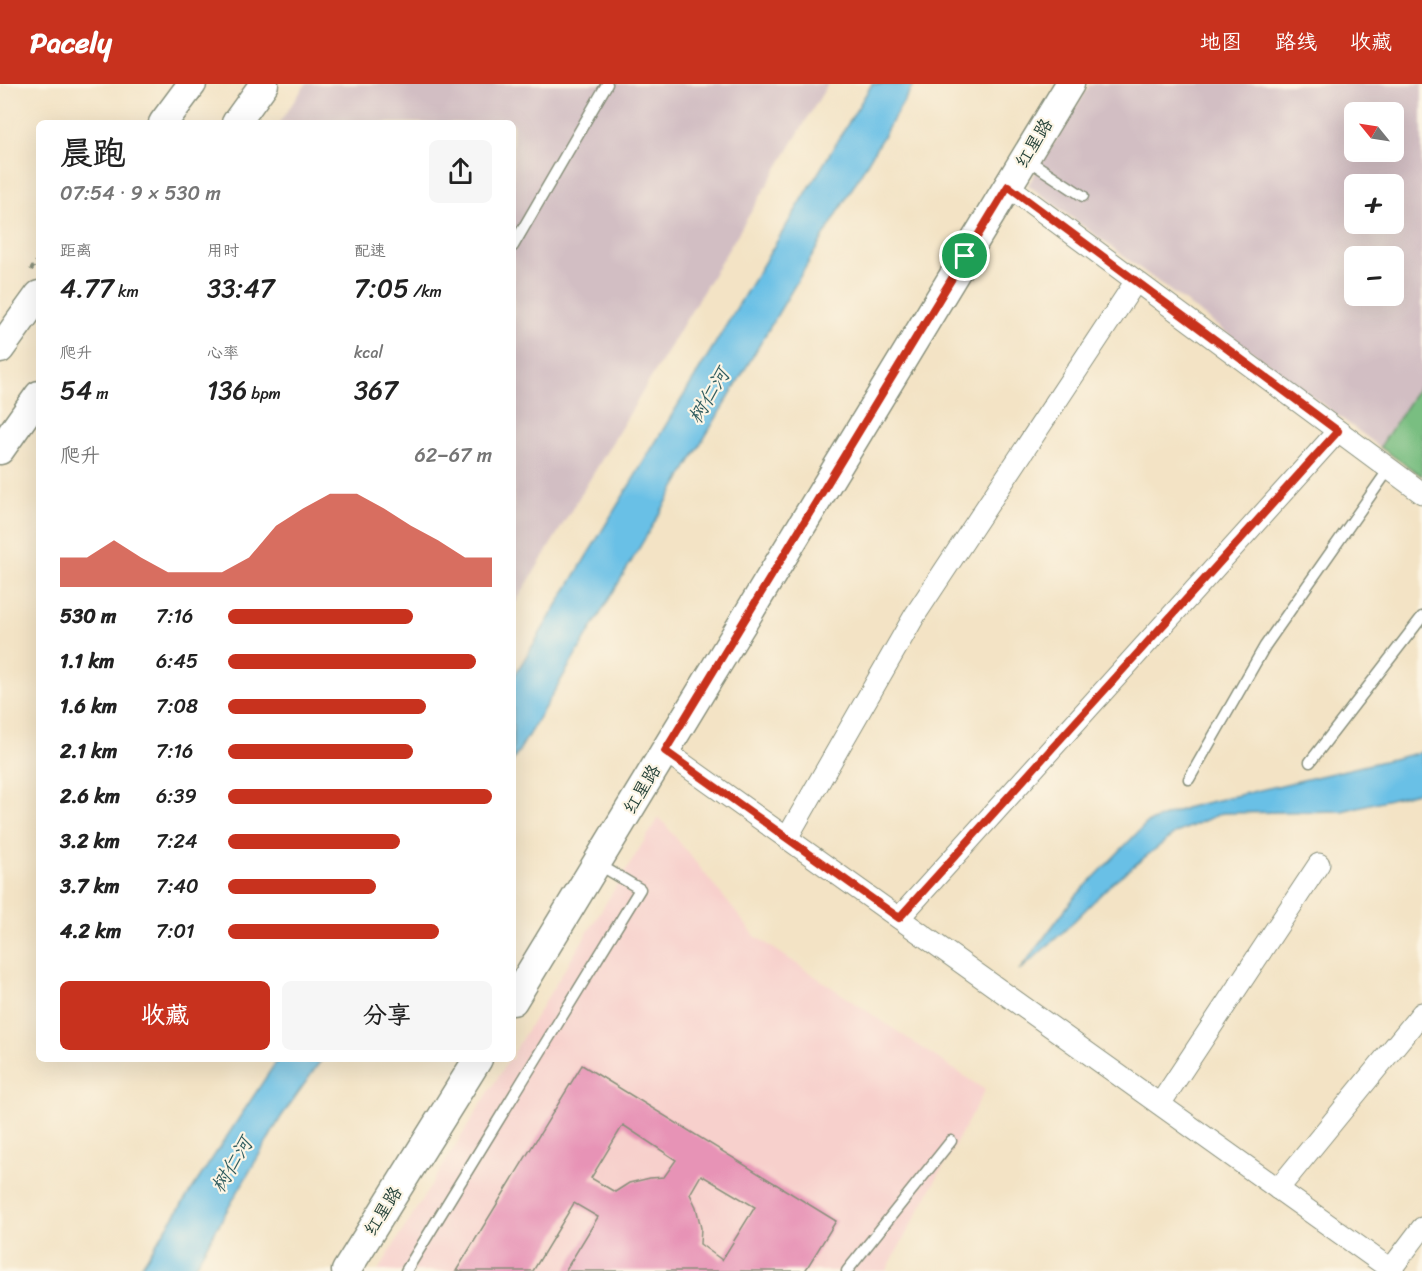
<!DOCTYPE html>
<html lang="zh">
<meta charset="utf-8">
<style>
body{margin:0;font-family:Sriracha,"LXGW WenKai TC",sans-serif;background:#f6f6f6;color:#222;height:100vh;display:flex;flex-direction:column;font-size:22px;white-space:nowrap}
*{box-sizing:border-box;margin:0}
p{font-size:20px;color:#767676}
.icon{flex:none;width:33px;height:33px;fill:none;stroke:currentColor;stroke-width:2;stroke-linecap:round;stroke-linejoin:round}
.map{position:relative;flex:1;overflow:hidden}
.drawer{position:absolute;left:36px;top:36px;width:480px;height:942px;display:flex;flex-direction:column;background:#fff;border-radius:9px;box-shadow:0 6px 24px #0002}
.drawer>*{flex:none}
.needle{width:39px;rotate:300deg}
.buttons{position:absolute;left:1344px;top:18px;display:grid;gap:12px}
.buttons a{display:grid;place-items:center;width:60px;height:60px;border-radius:9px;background:#fff;box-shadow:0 6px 24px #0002;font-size:30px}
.pin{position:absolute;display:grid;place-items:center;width:51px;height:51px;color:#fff;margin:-26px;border:3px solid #fff;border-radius:50%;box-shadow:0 2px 6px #0007}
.round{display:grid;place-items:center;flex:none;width:63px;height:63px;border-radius:9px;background:#f6f6f6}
.overview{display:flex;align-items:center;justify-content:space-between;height:102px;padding:0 24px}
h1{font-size:33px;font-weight:600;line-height:45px}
.metrics{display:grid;grid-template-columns:repeat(3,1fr);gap:9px;height:102px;padding:6px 24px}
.metrics div{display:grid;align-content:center}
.metrics b{font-size:26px;font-weight:600}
.metrics small{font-size:16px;font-weight:400}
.metrics p{font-size:16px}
.chart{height:168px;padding:12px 24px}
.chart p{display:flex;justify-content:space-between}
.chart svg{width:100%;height:108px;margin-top:6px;fill:#c8321e;opacity:.7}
.cta{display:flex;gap:12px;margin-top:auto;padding:12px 24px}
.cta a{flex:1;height:69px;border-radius:9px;background:#c8321e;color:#fff;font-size:24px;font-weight:600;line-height:69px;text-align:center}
.cta a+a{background:#f6f6f6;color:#222}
ul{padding:0 24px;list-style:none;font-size:20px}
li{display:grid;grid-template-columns:96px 72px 1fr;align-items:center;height:45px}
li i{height:15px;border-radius:8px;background:#c8321e}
header{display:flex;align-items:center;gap:36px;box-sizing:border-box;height:84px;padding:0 30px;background:#c8321e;color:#fff}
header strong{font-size:28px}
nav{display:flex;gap:33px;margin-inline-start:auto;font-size:21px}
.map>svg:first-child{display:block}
.built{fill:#f7d0cc}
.industrial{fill:#d2bec3;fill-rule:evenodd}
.forest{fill:#79be81;stroke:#4c7e5a;stroke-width:1.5}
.water{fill:#69c0e6;stroke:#447e8d;stroke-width:1.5}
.building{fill:#e793b6;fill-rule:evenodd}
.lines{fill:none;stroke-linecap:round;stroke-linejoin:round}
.lane-casing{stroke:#89907c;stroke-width:13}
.street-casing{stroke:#89907c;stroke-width:23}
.secondary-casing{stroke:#89907c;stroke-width:31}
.path{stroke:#89907c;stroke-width:4;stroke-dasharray:4.5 4.5;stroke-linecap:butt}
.lane{stroke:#fff;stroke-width:10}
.street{stroke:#fff;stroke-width:21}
.secondary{stroke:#fff;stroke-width:28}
.route-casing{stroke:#fff;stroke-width:12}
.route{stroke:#c8321e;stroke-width:8}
.labels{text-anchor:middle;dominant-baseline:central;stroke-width:4.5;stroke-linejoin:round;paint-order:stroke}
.street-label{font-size:18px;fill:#1f3d34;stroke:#fcf5e5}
.water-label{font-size:20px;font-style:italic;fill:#325e60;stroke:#fcf5e5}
</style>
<header>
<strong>Pacely</strong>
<nav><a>地图</a><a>路线</a><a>收藏</a></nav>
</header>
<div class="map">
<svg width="1422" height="1187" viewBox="0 0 1422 1187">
<rect width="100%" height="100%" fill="#fcf5e5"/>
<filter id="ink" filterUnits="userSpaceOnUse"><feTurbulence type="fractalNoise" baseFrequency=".0167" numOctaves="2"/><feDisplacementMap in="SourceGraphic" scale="12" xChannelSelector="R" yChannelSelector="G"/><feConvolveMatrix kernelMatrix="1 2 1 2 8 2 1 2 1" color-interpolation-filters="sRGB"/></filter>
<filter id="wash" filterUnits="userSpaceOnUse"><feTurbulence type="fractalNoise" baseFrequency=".008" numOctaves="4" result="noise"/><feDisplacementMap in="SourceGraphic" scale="24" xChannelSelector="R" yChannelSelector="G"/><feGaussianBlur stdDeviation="1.35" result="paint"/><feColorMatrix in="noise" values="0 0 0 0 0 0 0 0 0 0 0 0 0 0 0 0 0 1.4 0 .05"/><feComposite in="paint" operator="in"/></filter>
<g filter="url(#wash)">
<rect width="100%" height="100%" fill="#f3e3c5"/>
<polygon class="built" points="659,733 755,852 985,1006 886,1187 378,1187 509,975 513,975 513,969"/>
<g class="industrial">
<polygon points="306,0 828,0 513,523 513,39 279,39"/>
<path d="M 1090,0 L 1422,0 L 1422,298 L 1380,363 L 1028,101 ZM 1354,28 L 1394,28 L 1394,68 L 1354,68 ZM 1354,100 L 1394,100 L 1394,140 L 1354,140 ZM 1354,172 L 1394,172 L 1394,212 L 1354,212 Z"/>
</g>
<polygon class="forest" points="1422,298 1422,392 1380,363"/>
<g class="water">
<polygon points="872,0 914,0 513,677 513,594"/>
<polygon points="1422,668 1422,707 1342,727 1222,729 1176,749 1113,798 1063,848 1019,887 1073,815 1147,739 1188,723"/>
<polygon points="278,975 322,975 281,1033 192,1187 138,1187"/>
</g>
<g id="blocks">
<path class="building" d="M 582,981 L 836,1137 L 805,1187 L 565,1187 L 598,1133 L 574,1119 L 533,1187 L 456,1187 ZM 623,1041 L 676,1076 L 664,1093 L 650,1094 L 629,1099 L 615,1108 L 591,1094 ZM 701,1091 L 755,1123 L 722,1176 L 700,1160 L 701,1144 L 696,1123 L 690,1110 Z"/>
</g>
</g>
<g filter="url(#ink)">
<use href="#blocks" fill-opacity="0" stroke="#89907c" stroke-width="1.5"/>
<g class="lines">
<defs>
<g id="lane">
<polyline points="1025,74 1083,112"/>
<polyline points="513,162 607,0"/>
<polyline points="1310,678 1422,533"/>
<polyline points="1189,695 1265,562 1389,385"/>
<polyline points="406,1187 640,805 598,780"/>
<polyline points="847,1187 951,1057"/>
</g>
<g id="street">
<polyline points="1008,102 1422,409"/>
<polyline points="665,667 1393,1187"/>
<polyline points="787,754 915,531 1136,197"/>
<polyline points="899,834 1338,347"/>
<polyline points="1160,1020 1319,780"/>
<polyline points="1278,1105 1422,929"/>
<polyline points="1391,1185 1422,1144"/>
</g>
<g id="secondary">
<polyline points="163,39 192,0"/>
<polyline points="236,39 264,0"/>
<polyline points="0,265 39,211"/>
<polyline points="0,366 39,311"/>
<polyline points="513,917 1070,0"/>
<polyline points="346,1187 478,975"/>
</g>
</defs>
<use href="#lane" class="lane-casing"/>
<use href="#street" class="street-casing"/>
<use href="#secondary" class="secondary-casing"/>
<polyline class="path" points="31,186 39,174"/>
<use href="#lane" class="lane"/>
<use href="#street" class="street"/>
<use href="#secondary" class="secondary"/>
</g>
</g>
<g class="lines" filter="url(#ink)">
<defs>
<polygon id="route" points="1008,102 1338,347 899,834 665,667"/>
</defs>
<use href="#route" class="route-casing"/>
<use href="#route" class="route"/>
</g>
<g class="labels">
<g class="street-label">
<text transform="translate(1034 59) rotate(-59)">红星路</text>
<text transform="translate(642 705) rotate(-59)">红星路</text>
<text transform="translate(383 1127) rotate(-58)">红星路</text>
</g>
<g class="water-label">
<text transform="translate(709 312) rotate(-59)">树仁河</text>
<text transform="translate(232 1081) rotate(-59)">树仁河</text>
</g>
</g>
</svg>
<div class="buttons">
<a><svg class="needle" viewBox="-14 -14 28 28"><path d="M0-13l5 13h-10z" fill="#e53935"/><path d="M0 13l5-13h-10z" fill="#767676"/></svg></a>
<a>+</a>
<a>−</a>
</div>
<div class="pin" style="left:965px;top:172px;background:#1e9e55"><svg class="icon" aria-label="arrive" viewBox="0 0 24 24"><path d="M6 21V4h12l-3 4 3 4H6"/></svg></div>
<section class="drawer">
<div class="overview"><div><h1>晨跑</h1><p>07:54 · 9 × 530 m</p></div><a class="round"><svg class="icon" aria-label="share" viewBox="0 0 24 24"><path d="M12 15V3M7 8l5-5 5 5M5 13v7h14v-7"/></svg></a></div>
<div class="metrics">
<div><p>距离</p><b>4.77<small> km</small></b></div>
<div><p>用时</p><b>33:47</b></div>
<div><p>配速</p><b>7:05<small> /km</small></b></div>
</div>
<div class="metrics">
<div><p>爬升</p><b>54<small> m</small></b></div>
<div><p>心率</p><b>136<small> bpm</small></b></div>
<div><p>kcal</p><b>367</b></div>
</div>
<div class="chart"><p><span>爬升</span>62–67 m</p>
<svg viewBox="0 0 160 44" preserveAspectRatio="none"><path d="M0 44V32L10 32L20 25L30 32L40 38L50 38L60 38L70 32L80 19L90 12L100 6L110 6L120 12L130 19L140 25L150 32L160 32V44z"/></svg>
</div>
<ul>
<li><b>530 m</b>7:16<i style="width:70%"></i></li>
<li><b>1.1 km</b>6:45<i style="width:94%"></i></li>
<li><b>1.6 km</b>7:08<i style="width:75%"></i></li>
<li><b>2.1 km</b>7:16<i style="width:70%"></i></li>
<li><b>2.6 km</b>6:39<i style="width:100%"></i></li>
<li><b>3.2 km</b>7:24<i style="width:65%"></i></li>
<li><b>3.7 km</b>7:40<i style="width:56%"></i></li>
<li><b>4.2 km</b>7:01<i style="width:80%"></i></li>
</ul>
<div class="cta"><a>收藏</a><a>分享</a></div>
</section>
</div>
